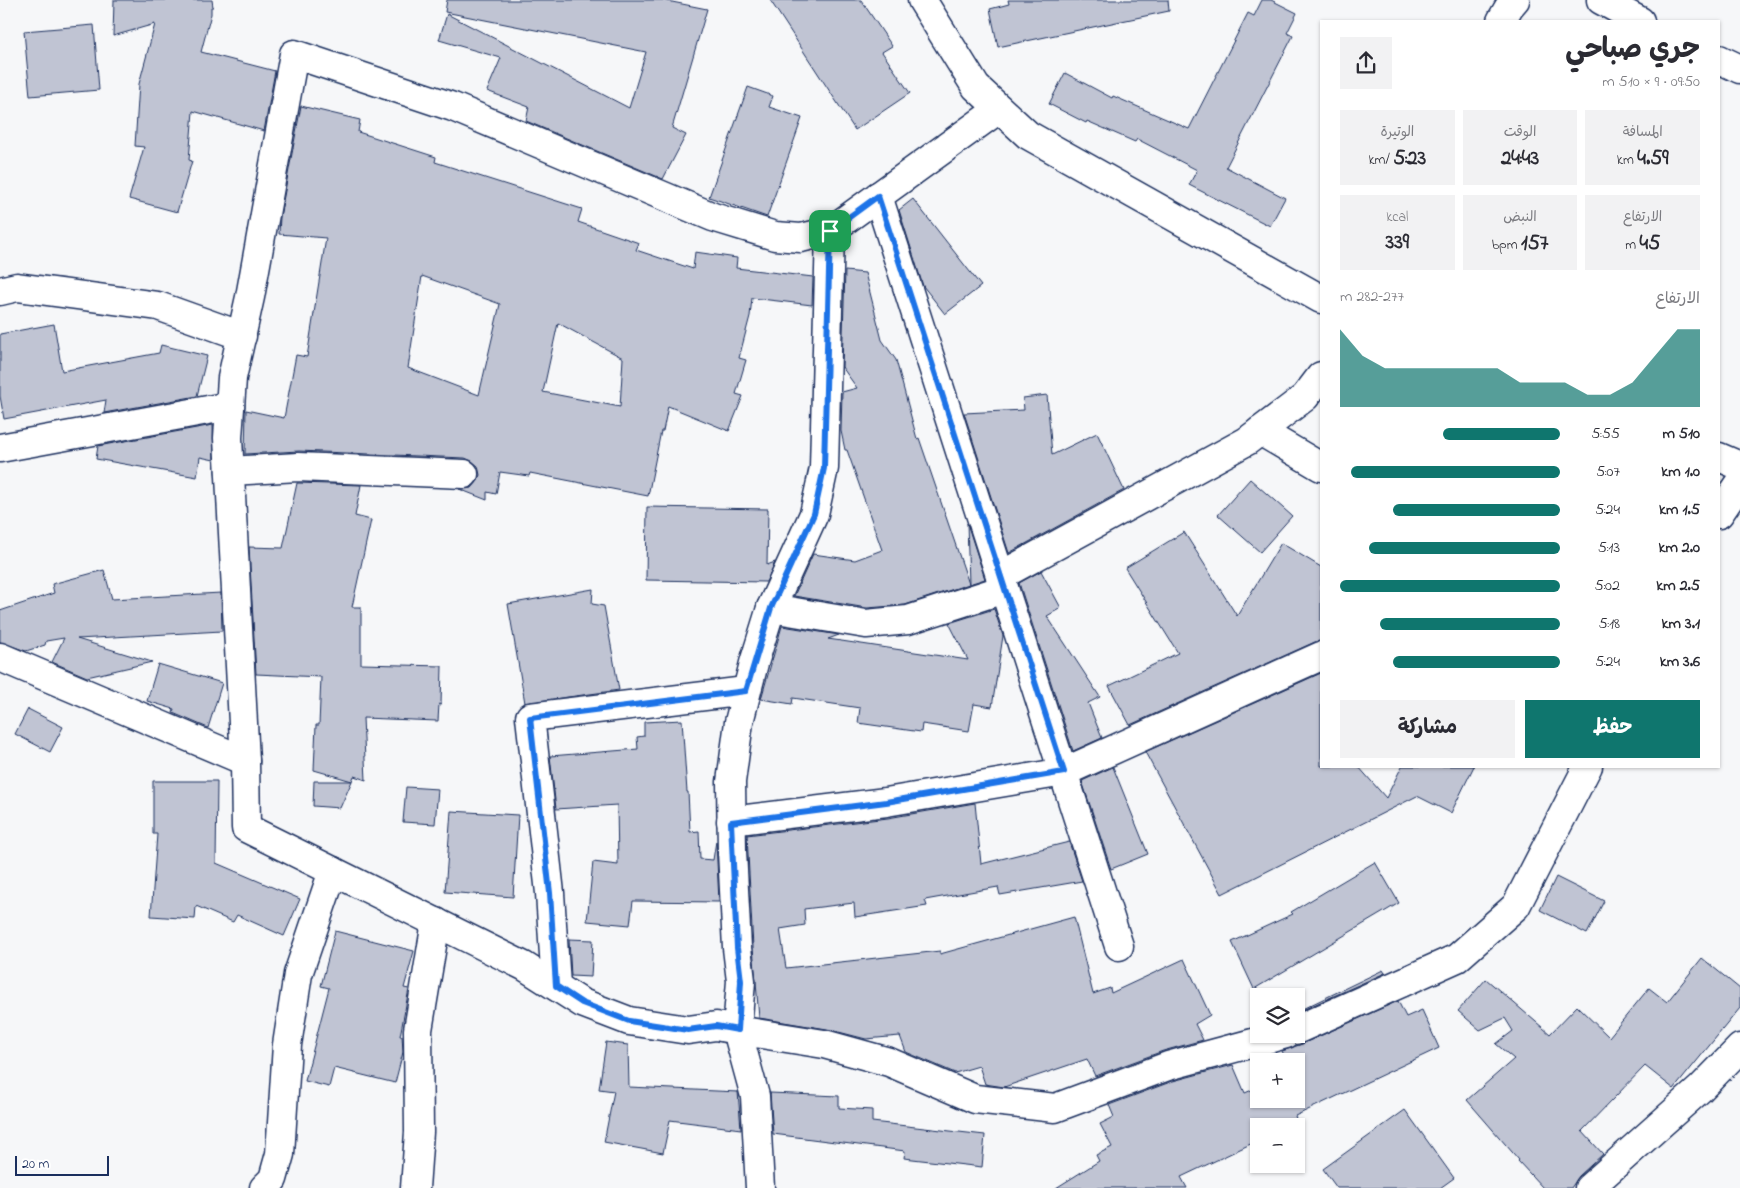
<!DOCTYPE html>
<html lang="ar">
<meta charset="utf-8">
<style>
body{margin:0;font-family:"Indie Flower","Playpen Sans Arabic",sans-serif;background:#f2f2f3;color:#2b2b33;direction:rtl;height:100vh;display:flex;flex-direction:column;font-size:19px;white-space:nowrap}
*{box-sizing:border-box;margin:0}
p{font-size:16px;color:#7c7c81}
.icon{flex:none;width:28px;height:28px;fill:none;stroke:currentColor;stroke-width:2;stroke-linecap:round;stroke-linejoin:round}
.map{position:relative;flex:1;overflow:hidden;direction:ltr}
.panel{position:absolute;left:1320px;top:20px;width:400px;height:748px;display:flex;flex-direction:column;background:#fff;border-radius:0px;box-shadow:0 1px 4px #0004;direction:rtl}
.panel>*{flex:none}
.tools{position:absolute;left:1250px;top:988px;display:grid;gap:10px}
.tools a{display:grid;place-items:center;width:55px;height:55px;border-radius:0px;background:#fff;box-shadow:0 1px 4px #0004;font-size:25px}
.scale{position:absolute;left:15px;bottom:12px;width:94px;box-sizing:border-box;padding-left:5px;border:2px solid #1b2f5e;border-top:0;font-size:14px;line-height:18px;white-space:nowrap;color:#1b2f5e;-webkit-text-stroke:4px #fff;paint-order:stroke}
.pin{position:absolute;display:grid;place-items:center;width:42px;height:42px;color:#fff;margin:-21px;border-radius:10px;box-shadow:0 2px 8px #0006}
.round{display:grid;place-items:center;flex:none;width:52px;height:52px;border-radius:0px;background:#f2f2f3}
.overview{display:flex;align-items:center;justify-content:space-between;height:85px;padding:0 20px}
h1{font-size:28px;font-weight:700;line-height:38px}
.figures{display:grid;grid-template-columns:repeat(3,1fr);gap:8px;height:85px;padding:5px 20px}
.figures div{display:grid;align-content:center;border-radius:0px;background:#f2f2f3;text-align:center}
.figures b{font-size:21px;font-weight:700}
.figures small{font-size:14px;font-weight:400}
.figures p{font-size:14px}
.chart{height:140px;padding:10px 20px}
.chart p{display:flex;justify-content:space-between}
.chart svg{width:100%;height:90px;margin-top:5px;fill:#0f766e;opacity:.7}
.primary-button{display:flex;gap:10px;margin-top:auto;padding:10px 20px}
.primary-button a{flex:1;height:58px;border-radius:0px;background:#0f766e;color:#fff;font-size:20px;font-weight:700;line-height:58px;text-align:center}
.primary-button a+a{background:#f2f2f3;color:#2b2b33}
ul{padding:0 20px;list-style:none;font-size:16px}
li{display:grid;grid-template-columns:80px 60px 1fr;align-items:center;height:38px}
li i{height:12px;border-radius:6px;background:#0f766e}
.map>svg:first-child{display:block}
.building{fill:#c0c4d3;stroke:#1b2f5e;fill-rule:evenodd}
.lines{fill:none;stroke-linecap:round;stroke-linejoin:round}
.street-casing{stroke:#1b2f5e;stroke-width:31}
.street{stroke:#fff;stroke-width:28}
.route-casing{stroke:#fff;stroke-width:10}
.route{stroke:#1a73e8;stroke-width:6}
</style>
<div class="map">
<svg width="1740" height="1188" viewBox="0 0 1740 1188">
<rect width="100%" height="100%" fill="#f6f7f9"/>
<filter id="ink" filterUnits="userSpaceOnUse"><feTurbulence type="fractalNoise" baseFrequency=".02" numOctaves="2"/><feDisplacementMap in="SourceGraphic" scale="10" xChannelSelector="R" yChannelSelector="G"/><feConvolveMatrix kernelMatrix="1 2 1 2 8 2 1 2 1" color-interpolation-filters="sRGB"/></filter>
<g filter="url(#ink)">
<g class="building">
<polygon points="114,0 212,0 213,7 211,7 211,14 201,52 275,71 264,131 193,111 189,160 192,161 177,212 129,199 144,147 135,146 139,84 155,24 113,36"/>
<polygon points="447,0 662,0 707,9 672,128 686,135 663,179 526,121 529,107 487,91 501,58 439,40 447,14 629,108 646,52 445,12"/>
<polygon points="770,0 861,0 892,46 882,52 910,93 855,130"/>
<polygon points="1008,0 1168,0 1169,11 998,47 990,9 1009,4"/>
<polygon points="1262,0 1271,0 1297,13 1287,33 1293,36 1226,167 1285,198 1270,226 1189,185 1197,170 1137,139 1135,142 1087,121 1086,123 1049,104 1065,73 1112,98 1113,96 1189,129 1248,13 1254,16"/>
<polygon points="94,25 99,90 30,96 24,31"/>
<polygon points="748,87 773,96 769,107 802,118 767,217 709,197"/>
<path d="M 301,106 L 360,120 L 358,132 L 436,157 L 435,162 L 582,209 L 578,222 L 639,243 L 636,250 L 693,269 L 695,252 L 737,258 L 736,268 L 813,277 L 812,305 L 752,298 L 750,316 L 739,358 L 746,360 L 736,394 L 743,396 L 729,431 L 668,406 L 663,431 L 661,431 L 648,496 L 530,473 L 529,476 L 500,472 L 496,494 L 487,492 L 487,500 L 459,489 L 472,488 L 477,482 L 480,475 L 478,466 L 472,461 L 465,458 L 299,451 L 245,454 L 246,410 L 284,418 L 296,355 L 307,357 L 326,238 L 279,234 L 280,217 ZM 422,276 L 500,304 L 479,395 L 408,368 ZM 558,323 L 623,358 L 620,407 L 543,392 Z"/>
<polygon points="913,199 981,286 945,314 923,286 899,210"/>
<polygon points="845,271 865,273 882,340 896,360 917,439 919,438 969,584 905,605 867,608 794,596 813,554 855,560 882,550 847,450 845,450 841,431 842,392 857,388 842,367"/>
<polygon points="54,324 62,371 159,353 161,345 207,356 197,396 104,413 106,400 4,419 0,396 0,334"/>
<polygon points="1047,395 1052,455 1097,433 1124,490 1009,553 964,413 1024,410 1023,398"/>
<polygon points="213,425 214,460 200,457 197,477 96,459 98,446"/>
<polygon points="1250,479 1292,516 1260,552 1218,515"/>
<polygon points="297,483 361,485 355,516 371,520 352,607 361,607 361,664 442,666 441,705 439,704 438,721 363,718 366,780 354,776 352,781 314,770 316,725 319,725 321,677 256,674 249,547 283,548"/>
<polygon points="647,507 768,509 767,565 775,562 766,582 646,580"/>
<polygon points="967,523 985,579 969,584"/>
<polygon points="1184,532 1237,616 1281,543 1321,567 1321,641 1315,642 1130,725 1109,686 1178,653 1125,568"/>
<polygon points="104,570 112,599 221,593 222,631 77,639 152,662 87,677 52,662 64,638 46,641 45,645 26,651 0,642 0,611 54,593 52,584"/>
<polygon points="1041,571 1061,608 1047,616 1100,697 1088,703 1102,738 1073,751 1019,583"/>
<polygon points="593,589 592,604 604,606 619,690 525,703 508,604"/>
<polygon points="994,609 1003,636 992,707 974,704 969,731 922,724 921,732 858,723 860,708 793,698 792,704 761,699 782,626 839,635 828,639 968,660 949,623"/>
<polygon points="158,664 222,683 208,728 173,713 174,709 147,701"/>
<polygon points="1321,673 1321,766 1358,766 1386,798 1402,766 1474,766 1451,813 1417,796 1222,894 1145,752"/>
<polygon points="28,709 63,727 50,752 15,734"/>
<polygon points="682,720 687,792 688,792 690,832 699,831 700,859 713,860 716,841 719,902 633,901 630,925 587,921 593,862 618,865 617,805 556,809 550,756 638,749 637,737 644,736 644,722"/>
<polygon points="1113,767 1148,854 1111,869 1082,781"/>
<polygon points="153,781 217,781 216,863 300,899 284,936 237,915 233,922 196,906 195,919 151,916 157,834 153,834"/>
<polygon points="314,781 352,781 340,808 313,806"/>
<polygon points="406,787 438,789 435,824 403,822"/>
<polygon points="975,803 981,864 1069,842 1082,881 1000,895 998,887 925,900 927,906 855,917 854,903 804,909 805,925 780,929 786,968 940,951 940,954 1074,917 1093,994 1110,988 1111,993 1184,959 1210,1015 1195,1024 1203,1040 1163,1051 1095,1076 1087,1059 1004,1087 985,1084 979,1066 955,1073 906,1052 900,1036 866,1039 827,1029 759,1018 753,947 747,835 888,818"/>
<polygon points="451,811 518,815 513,897 445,892"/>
<polygon points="1375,862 1399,903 1254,989 1232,942 1293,914 1291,912"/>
<polygon points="1556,877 1604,901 1587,934 1540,910"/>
<polygon points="335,931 414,951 404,988 409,989 400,1036 402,1036 403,1052 395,1083 334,1068 329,1087 305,1081 329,988 321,986"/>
<polygon points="569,939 593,940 591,977 571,976"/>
<polygon points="1702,958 1740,989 1740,1008 1674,1089 1645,1066 1582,1131 1603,1154 1579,1176 1571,1188 1543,1188 1518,1161 1519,1160 1467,1100 1514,1059 1496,1044 1513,1031 1505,1018 1480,1030 1458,1011 1486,979 1550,1034 1577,1006 1609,1037 1649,988 1667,1002"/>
<polygon points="1383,970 1385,973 1296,1013 1296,1012"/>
<polygon points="1398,1001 1406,1017 1422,1010 1439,1048 1295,1116 1299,1126 1259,1126 1259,1140 1181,1177 1187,1188 1056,1188 1099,1161 1096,1155 1112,1147 1100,1124 1114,1117 1109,1105 1173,1081 1233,1065 1245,1093 1259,1087 1259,1099 1296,1099 1296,1061 1287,1061 1282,1051 1302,1044"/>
<polygon points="606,1042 628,1045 629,1087 738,1092 741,1129 670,1120 663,1153 604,1142 614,1091 599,1089"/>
<polygon points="770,1093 839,1096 839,1108 872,1110 872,1122 985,1135 982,1167 904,1158 905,1151 773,1134"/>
<polygon points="1405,1110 1454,1178 1440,1188 1337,1188 1323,1169"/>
</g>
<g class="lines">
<defs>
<g id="street">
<polyline points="922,0 976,87 1028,135 1321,299"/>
<polyline points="1601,0 1640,21"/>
<polyline points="1501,21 1509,7 1515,0"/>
<polyline points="1719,59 1740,69"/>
<polyline points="878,196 1119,946"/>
<polyline points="830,231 824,468 814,514 771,608 754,663 739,722 731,782 732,851 737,948 741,981 737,1030 716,1026 688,1030 629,1021 582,1003 524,966 246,828 245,761 228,438 232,378 250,297 294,54 453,107 713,217 775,236 801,238 830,231 999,109"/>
<polyline points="0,291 17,287 158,306 242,336"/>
<polyline points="1260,431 1321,467"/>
<polyline points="0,448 230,406"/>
<polyline points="1719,457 1740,466"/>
<polyline points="230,471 298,467 464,474"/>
<polyline points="1719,514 1740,483"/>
<polyline points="1000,576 1247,441 1305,397 1321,376"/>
<polyline points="771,608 866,624 908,620 1004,589"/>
<polyline points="0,657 245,761"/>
<polyline points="731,821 886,802 1064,772 1321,656"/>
<polyline points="556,986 550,893 530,717 746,691"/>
<polyline points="1296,1030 1457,958 1516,906 1588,766"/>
<polyline points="264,1188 273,1179 280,1154 287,1045 298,974 333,871"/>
<polyline points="415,1188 419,1132 418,1030 436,922"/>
<polyline points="760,1188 755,1096 737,1030 824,1044 889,1062 975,1099 1055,1108 1168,1066 1286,1034"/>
<polyline points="1589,1188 1700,1089 1740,1048"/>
</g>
</defs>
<use href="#street" class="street-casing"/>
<use href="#street" class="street"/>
</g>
</g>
<g class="lines" filter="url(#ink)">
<defs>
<polygon id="route" points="878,196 1064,772 886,802 731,822 737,948 741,981 738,1030 716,1026 688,1030 629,1021 582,1003 556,986 550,893 530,718 746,691 771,608 814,514 824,468 830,231"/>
</defs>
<use href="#route" class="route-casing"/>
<use href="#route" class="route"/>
</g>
</svg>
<div class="tools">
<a><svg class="icon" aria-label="layers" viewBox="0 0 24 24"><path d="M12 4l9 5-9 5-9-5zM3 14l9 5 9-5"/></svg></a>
<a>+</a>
<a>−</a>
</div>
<div class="scale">20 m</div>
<div class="pin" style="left:830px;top:231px;background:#1e9e55"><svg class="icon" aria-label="arrive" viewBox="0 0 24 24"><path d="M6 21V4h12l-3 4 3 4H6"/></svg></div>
<section class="panel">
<div class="overview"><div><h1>جري صباحي</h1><p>09:50 · 9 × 510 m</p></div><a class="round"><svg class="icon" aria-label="share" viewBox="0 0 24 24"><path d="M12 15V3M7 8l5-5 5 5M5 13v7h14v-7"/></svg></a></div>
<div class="figures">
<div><p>المسافة</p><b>4.59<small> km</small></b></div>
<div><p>الوقت</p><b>24:43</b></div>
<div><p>الوتيرة</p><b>5:23<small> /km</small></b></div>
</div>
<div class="figures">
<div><p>الارتفاع</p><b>45<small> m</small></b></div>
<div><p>النبض</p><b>157<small> bpm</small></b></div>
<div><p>kcal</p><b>339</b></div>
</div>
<div class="chart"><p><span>الارتفاع</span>277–282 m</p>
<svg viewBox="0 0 160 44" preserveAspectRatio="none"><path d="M0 44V6L10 19L20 25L30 25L40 25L50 25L60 25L70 25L80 32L90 32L100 32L110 38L120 38L130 32L140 19L150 6L160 6V44z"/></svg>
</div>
<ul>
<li><b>510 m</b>5:55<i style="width:53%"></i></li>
<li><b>1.0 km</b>5:07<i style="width:95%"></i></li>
<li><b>1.5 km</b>5:24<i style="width:76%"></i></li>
<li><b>2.0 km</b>5:13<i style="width:87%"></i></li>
<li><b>2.5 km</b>5:02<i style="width:100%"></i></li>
<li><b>3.1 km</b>5:18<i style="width:82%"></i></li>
<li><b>3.6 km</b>5:24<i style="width:76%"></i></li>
</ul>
<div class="primary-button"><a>حفظ</a><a>مشاركة</a></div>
</section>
</div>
